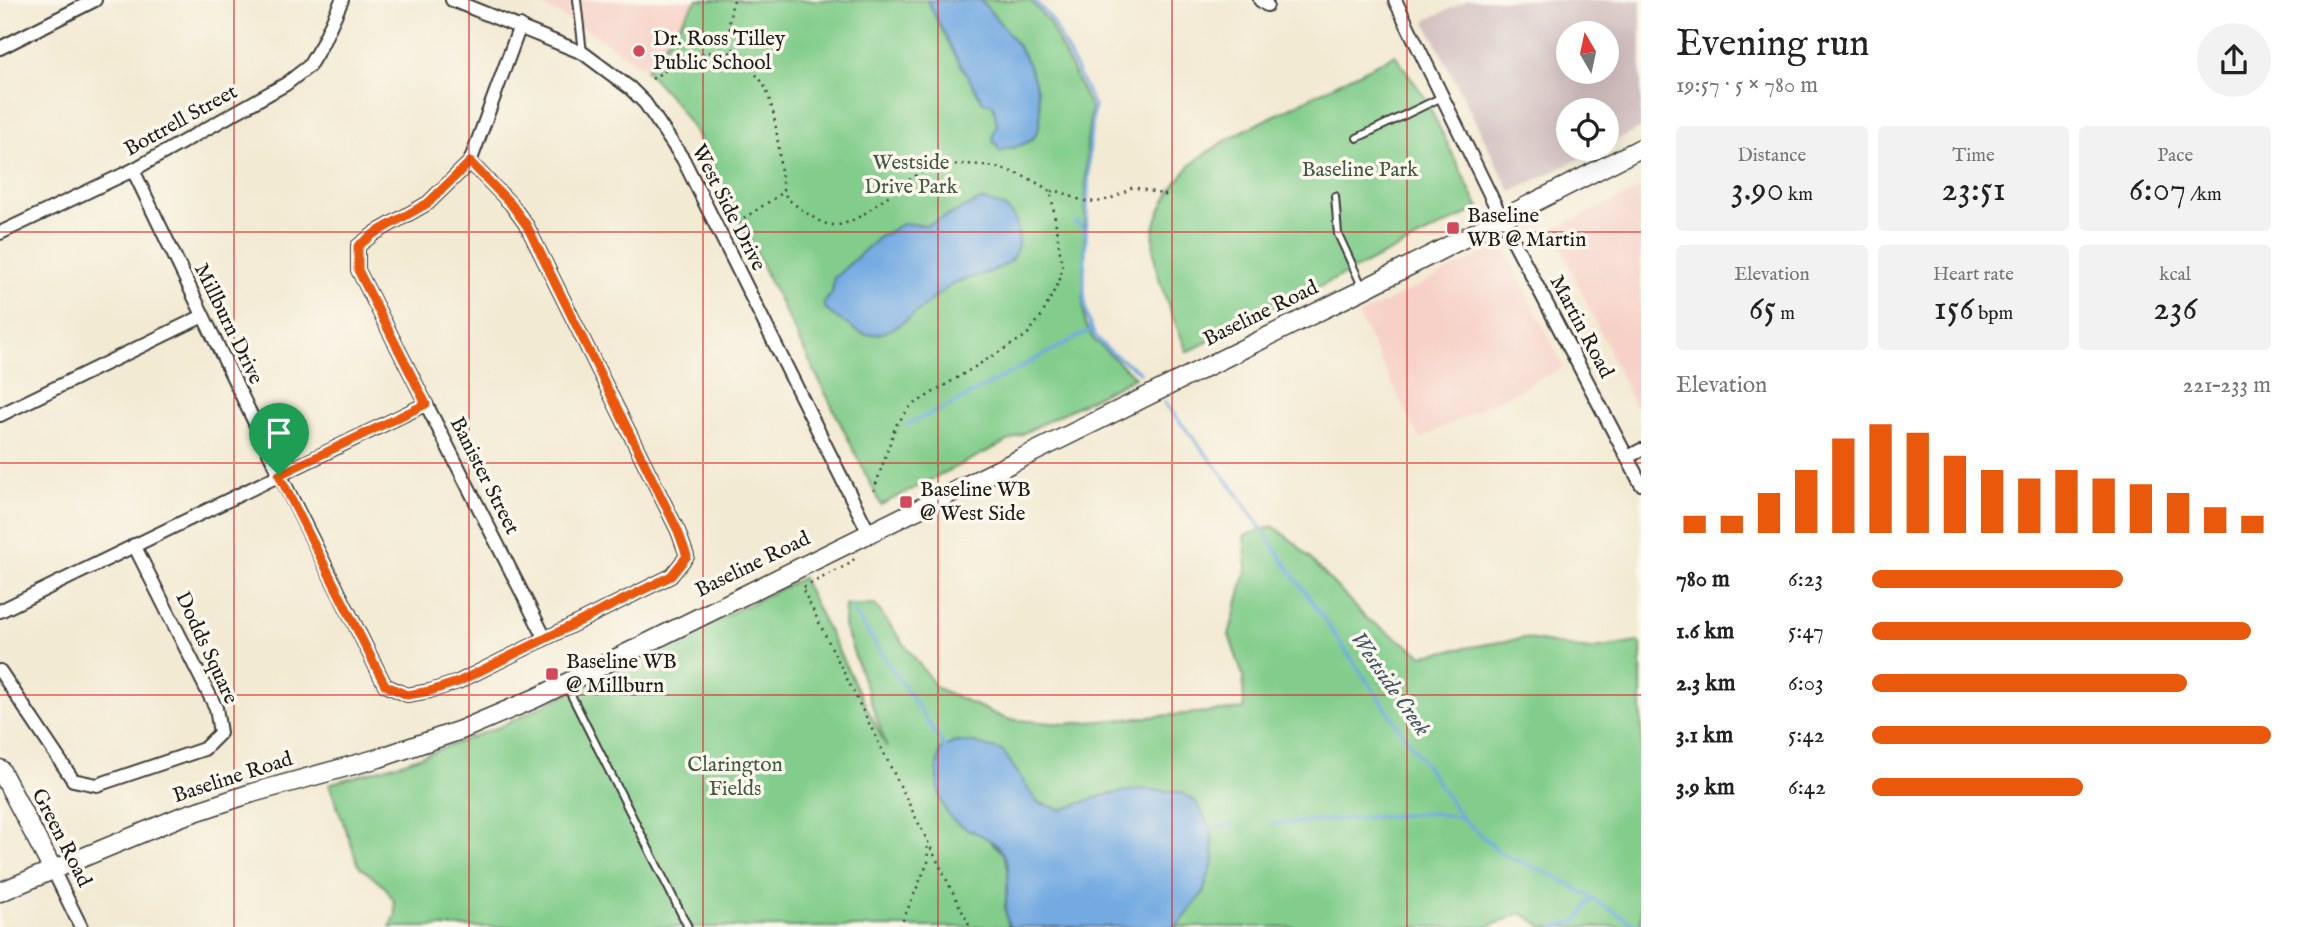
<!DOCTYPE html>
<meta charset="utf-8">
<style>
body{margin:0;font-family:"IM FELL English",serif;background:#f2f2f2;color:#222;height:100vh;display:flex;flex-direction:column;font-size:26px;white-space:nowrap}
*{box-sizing:border-box;margin:0}
p{font-size:23px;color:#767676}
.icon{flex:none;width:38px;height:38px;fill:none;stroke:currentColor;stroke-width:2;stroke-linecap:round;stroke-linejoin:round}
.map{position:relative;flex:1;overflow:hidden}
.details{display:flex;flex-direction:column;background:#fff;width:665px}
.details>*{flex:none}
.needle{width:46px;rotate:351deg}
.controls{position:absolute;left:1556px;top:21px;display:grid;gap:14px}
.controls a{display:grid;place-items:center;width:63px;height:63px;border-radius:50%;background:#fff;box-shadow:0 7px 28px #0002;font-size:35px}
.pin{position:absolute;display:grid;place-items:center;width:60px;height:60px;color:#fff;margin:-72px -30px;border-radius:50% 50% 50% 0;rotate:-45deg;box-shadow:0 0 7px #0007}
.pin .icon{rotate:45deg}
.round{display:grid;place-items:center;flex:none;width:74px;height:74px;border-radius:37px;background:#f2f2f2}
.summary{display:flex;align-items:center;justify-content:space-between;height:119px;padding:0 35px}
h1{font-size:38px;font-weight:600;line-height:52px}
.metrics{display:grid;grid-template-columns:repeat(3,1fr);gap:10px;height:119px;padding:7px 35px}
.metrics div{display:grid;align-content:center;border-radius:7px;background:#f2f2f2;text-align:center}
.metrics b{font-size:35px;font-weight:600}
.metrics small{font-size:19px;font-weight:400}
.metrics p{font-size:19px}
.chart{height:196px;padding:14px 35px}
.chart p{display:flex;justify-content:space-between}
.chart svg{width:100%;height:126px;margin-top:7px;stroke:#ea580c;stroke-width:6}
ul{padding:0 35px;list-style:none;font-size:23px}
li{display:grid;grid-template-columns:112px 84px 1fr;align-items:center;height:52px}
li i{height:18px;border-radius:9px;background:#ea580c}
main{display:flex;flex:1;min-height:0}
.map>svg:first-child{display:block}
.built{fill:#f7d1c8}
.industrial{fill:#d2bfc0;fill-rule:evenodd}
.green{fill:#82cd8b;stroke:#4f7454;stroke-width:2}
.water{fill:#73aae2;stroke:#48637f;stroke-width:2}
.lines{fill:none;stroke-linecap:round;stroke-linejoin:round}
.stream{stroke:#73aae2;stroke-width:3.5}
.lane-casing{stroke:#3c3b37;stroke-width:10}
.street-casing{stroke:#3c3b37;stroke-width:16}
.secondary-casing{stroke:#3c3b37;stroke-width:21}
.path{stroke:#3c3b37;stroke-width:2.5;stroke-dasharray:2 5;stroke-linecap:butt}
.lane{stroke:#fff;stroke-width:6}
.street{stroke:#fff;stroke-width:12}
.secondary{stroke:#fff;stroke-width:18}
.route-casing{stroke:#fff;stroke-width:14}
.route{stroke:#ea580c;stroke-width:9}
.grid{fill:none;stroke:#d62828;stroke-width:2;stroke-opacity:0.55}
.poi-dot{fill:#d1495b;stroke:#fbf7ec;stroke-width:2.5}
.labels{text-anchor:middle;dominant-baseline:central;stroke-width:7;stroke-linejoin:round;paint-order:stroke}
.poi-label{font-size:21px;fill:#1c1c1c;stroke:#fbf7ec;text-anchor:start}
.street-label{font-size:21px;fill:#1c1c1c;stroke:#fbf7ec}
.park-label{font-size:21px;fill:#405a43;stroke:#fbf7ec}
.water-label{font-size:23px;font-style:italic;fill:#3f556b;stroke:#fbf7ec}
</style>
<main>
<div class="map">
<svg width="1641" height="927" viewBox="0 0 1641 927">
<rect width="100%" height="100%" fill="#fbf7ec"/>
<filter id="ink" filterUnits="userSpaceOnUse"><feTurbulence type="fractalNoise" baseFrequency=".0143" numOctaves="2"/><feDisplacementMap in="SourceGraphic" scale="14" xChannelSelector="R" yChannelSelector="G"/><feConvolveMatrix kernelMatrix="1 2 1 2 8 2 1 2 1" color-interpolation-filters="sRGB"/></filter>
<filter id="wash" filterUnits="userSpaceOnUse"><feTurbulence type="fractalNoise" baseFrequency=".00686" numOctaves="4" result="noise"/><feDisplacementMap in="SourceGraphic" scale="28" xChannelSelector="R" yChannelSelector="G"/><feGaussianBlur stdDeviation="1.57" result="paint"/><feColorMatrix in="noise" values="0 0 0 0 0 0 0 0 0 0 0 0 0 0 0 0 0 1.4 0 .05"/><feComposite in="paint" operator="in"/></filter>
<g filter="url(#wash)">
<rect width="100%" height="100%" fill="#f3ead3"/>
<g class="built">
<polygon points="524,0 697,0 646,70 591,32 547,8"/>
<polygon points="1641,189 1641,405 1635,407 1553,229"/>
<polygon points="1502,244 1564,367 1420,439 1358,316"/>
</g>
<path class="industrial" d="M 1468,0 L 1641,0 L 1641,128 L 1607,145 L 1606,110 L 1568,110 L 1568,149 L 1599,149 L 1511,192 L 1425,21 ZM 1568,33 L 1606,33 L 1606,72 L 1568,72 Z"/>
<g class="green">
<polygon points="697,0 1030,0 1049,22 1091,109 1087,142 1083,303 1085,324 1094,340 1135,377 881,505 697,135 674,101 646,70"/>
<path d="M 1395,55 L 1424,96 L 1479,208 L 1187,352 C 1173,315 1149,271 1154,230 C 1157,209 1181,171 1198,159 C 1225,139 1256,124 1286,110 C 1322,91 1359,73 1395,55 Z"/>
<polygon points="1273,526 1296,544 1366,618 1423,655 1524,638 1588,650 1638,642 1641,644 1641,927 1544,927 1521,913 1488,927 1174,927 1180,923 1203,893 1141,789 1105,795 1061,810 1037,802 1021,780 974,743 955,742 941,749 988,839 1004,855 1009,872 1005,908 1009,927 390,927 396,915 394,901 385,887 359,866 329,784 408,761 504,725 802,578 887,748 844,625 845,605 875,605 937,688 1006,719 1065,724 1244,709 1243,676 1229,635 1247,567 1244,536"/>
</g>
<g class="water">
<path d="M 927,0 L 981,0 C 1009,35 1032,54 1039,101 C 1041,113 1042,127 1034,137 C 1027,144 1014,149 1005,148 L 1001,152 L 998,150 L 998,145 L 994,143 L 993,136 L 997,125 L 993,104 L 983,102 L 955,55 Z"/>
<path d="M 981,200 C 998,204 1013,207 1017,226 C 1028,276 977,270 950,286 C 926,301 893,343 861,333 C 857,331 851,327 847,324 C 838,318 828,315 823,304 L 832,293 L 834,278 L 878,238 L 902,224 L 927,225 Z"/>
<path d="M 955,742 L 974,743 L 1003,751 L 1037,802 L 1061,810 L 1105,795 L 1141,789 L 1181,792 L 1196,802 L 1211,828 L 1214,860 L 1203,893 L 1180,923 L 1174,927 L 1009,927 C 1007,920 1005,913 1006,905 C 1006,889 1012,873 1005,857 C 988,823 948,841 939,791 C 936,773 936,766 941,749 Z"/>
</g>
<g class="lines">
<g class="stream">
<polyline points="1034,0 1052,20 1094,106 1090,138 1086,236"/>
<path d="M 1075,222 L 1082,226 L 1086,236 C 1085,264 1079,309 1094,334 C 1104,350 1124,361 1140,372"/>
<polyline points="1164,402 1231,485 1462,818 1502,854 1557,877 1639,927"/>
<polyline points="907,424 947,407 1092,329"/>
<polyline points="853,611 945,747"/>
<polyline points="1272,824 1433,813 1461,818"/>
<polyline points="1211,828 1231,825"/>
<path d="M 1555,927 C 1562,924 1574,924 1579,919 C 1586,912 1584,904 1594,899"/>
</g>
</g>
</g>
<g filter="url(#ink)">
<g class="lines">
<defs>
<g id="lane">
<polyline points="577,0 583,53"/>
<polyline points="1357,138 1442,97"/>
<polyline points="1335,196 1338,234 1362,286"/>
<polyline points="566,685 688,927"/>
</g>
<g id="street">
<polyline points="452,0 583,53 630,88 645,103 683,159 869,533"/>
<polyline points="1260,0 1267,5"/>
<polyline points="1395,0 1502,219 1641,484"/>
<polyline points="520,26 470,162 428,203 375,233 358,246 358,270 545,638"/>
<polyline points="0,48 95,0"/>
<polyline points="133,170 280,475 385,685 407,695 430,691 458,682 671,576 687,556 678,531 527,226 511,204 470,162"/>
<polyline points="0,233 133,170 286,84 309,66 322,44 342,0"/>
<polyline points="0,415 203,316"/>
<polyline points="1628,457 1641,450"/>
<polyline points="0,611 426,404"/>
<polyline points="0,671 73,780 97,785 204,749 220,733 216,708 134,545"/>
<polyline points="53,870 81,927"/>
</g>
<g id="secondary">
<polyline points="0,769 53,870"/>
<polyline points="0,892 180,817 252,793 379,758 461,730 536,698 1364,289 1641,148"/>
</g>
</defs>
<use href="#lane" class="lane-casing"/>
<use href="#street" class="street-casing"/>
<use href="#secondary" class="secondary-casing"/>
<g class="path">
<path d="M 734,0 C 728,15 727,43 738,56 C 751,72 763,76 769,98 C 777,121 778,148 781,172 C 782,177 782,188 784,193 C 788,201 801,209 808,214 C 814,218 820,222 827,224 C 856,233 896,183 923,172 C 964,156 1014,166 1050,191 L 1052,199 L 1062,265 L 1061,277 L 1042,315 L 1027,335 L 911,406 L 896,425 L 873,493"/>
<path d="M 652,79 C 679,61 701,47 735,53"/>
<path d="M 1051,191 C 1065,191 1066,195 1078,199 C 1100,206 1114,198 1133,187 L 1169,196"/>
<polyline points="738,222 784,192"/>
<polyline points="854,559 851,563 802,588 970,927"/>
<polyline points="900,927 928,862 927,842"/>
</g>
<use href="#lane" class="lane"/>
<use href="#street" class="street"/>
<use href="#secondary" class="secondary"/>
</g>
</g>
<g class="lines" filter="url(#ink)">
<defs>
<polygon id="route" points="470,162 511,204 527,226 678,531 687,556 671,576 458,682 430,691 407,695 385,685 279,475 426,404 358,270 358,246 375,233 428,203"/>
</defs>
<use href="#route" class="route-casing"/>
<use href="#route" class="route"/>
</g>
<path class="grid" d="M 234,0 L 234,927M 469,0 L 469,927M 703,0 L 703,927M 938,0 L 938,927M 1172,0 L 1172,927M 1407,0 L 1407,927M 0,232 L 1641,232M 0,463 L 1641,463M 0,695 L 1641,695"/>
<g class="poi-dot">
<circle cx="639" cy="51" r="7"/>
<rect x="1446" y="221" width="14" height="14" rx="3.5"/>
<rect x="899" y="495" width="14" height="14" rx="3.5"/>
<rect x="545" y="667" width="14" height="14" rx="3.5"/>
</g>
<g class="labels">
<g class="poi-label">
<text x="653" y="39">Dr. Ross Tilley<tspan x="653" dy="24">Public School</tspan></text>
<text x="1467" y="216">Baseline<tspan x="1467" dy="24">WB @ Martin</tspan></text>
<text x="920" y="490">Baseline WB<tspan x="920" dy="24">@ West Side</tspan></text>
<text x="566" y="662">Baseline WB<tspan x="566" dy="24">@ Millburn</tspan></text>
</g>
<g class="street-label">
<text transform="translate(181 121) rotate(-29)">Bottrell Street</text>
<text transform="translate(728 208) rotate(63)">West Side Drive</text>
<text transform="translate(1261 314) rotate(-26)">Baseline Road</text>
<text transform="translate(228 324) rotate(64)">Millburn Drive</text>
<text transform="translate(1581 327) rotate(62)">Martin Road</text>
<text transform="translate(484 476) rotate(63)">Banister Street</text>
<text transform="translate(753 565) rotate(-26)">Baseline Road</text>
<text transform="translate(206 648) rotate(65)">Dodds Square</text>
<text transform="translate(233 778) rotate(-18)">Baseline Road</text>
<text transform="translate(61 838) rotate(63)">Green Road</text>
</g>
<g class="park-label">
<text x="911" y="163">Westside<tspan x="911" dy="24">Drive Park</tspan></text>
<text x="1360" y="170">Baseline Park</text>
<text x="735" y="765">Clarington<tspan x="735" dy="24">Fields</tspan></text>
</g>
<g class="water-label">
<text transform="translate(1390 684) rotate(55)">Westside Creek</text>
</g>
</g>
</svg>
<div class="controls">
<a><svg class="needle" viewBox="-14 -14 28 28"><path d="M0-13l5 13h-10z" fill="#e53935"/><path d="M0 13l5-13h-10z" fill="#767676"/></svg></a>
<a><svg class="icon" aria-label="locate" viewBox="0 0 24 24"><circle cx="12" cy="12" r="6"/><path d="M12 2v4M12 18v4M2 12h4M18 12h4"/></svg></a>
</div>
<div class="pin" style="left:279px;top:475px;background:#1e9e55"><svg class="icon" aria-label="arrive" viewBox="0 0 24 24"><path d="M6 21V4h12l-3 4 3 4H6"/></svg></div>
</div>
<section class="details">
<div class="summary"><div><h1>Evening run</h1><p>19:57 · 5 × 780 m</p></div><a class="round"><svg class="icon" aria-label="share" viewBox="0 0 24 24"><path d="M12 15V3M7 8l5-5 5 5M5 13v7h14v-7"/></svg></a></div>
<div class="metrics">
<div><p>Distance</p><b>3.90<small> km</small></b></div>
<div><p>Time</p><b>23:51</b></div>
<div><p>Pace</p><b>6:07<small> /km</small></b></div>
</div>
<div class="metrics">
<div><p>Elevation</p><b>65<small> m</small></b></div>
<div><p>Heart rate</p><b>156<small> bpm</small></b></div>
<div><p>kcal</p><b>236</b></div>
</div>
<div class="chart"><p><span>Elevation</span>221–233 m</p>
<svg viewBox="0 0 160 44" preserveAspectRatio="none"><path d="M5 44V38M15 44V38M25 44V30M35 44V22M45 44V11M55 44V6M65 44V9M75 44V17M85 44V22M95 44V25M105 44V22M115 44V25M125 44V27M135 44V30M145 44V35M155 44V38"/></svg>
</div>
<ul>
<li><b>780 m</b>6:23<i style="width:63%"></i></li>
<li><b>1.6 km</b>5:47<i style="width:95%"></i></li>
<li><b>2.3 km</b>6:03<i style="width:79%"></i></li>
<li><b>3.1 km</b>5:42<i style="width:100%"></i></li>
<li><b>3.9 km</b>6:42<i style="width:53%"></i></li>
</ul>
</section>
</main>
